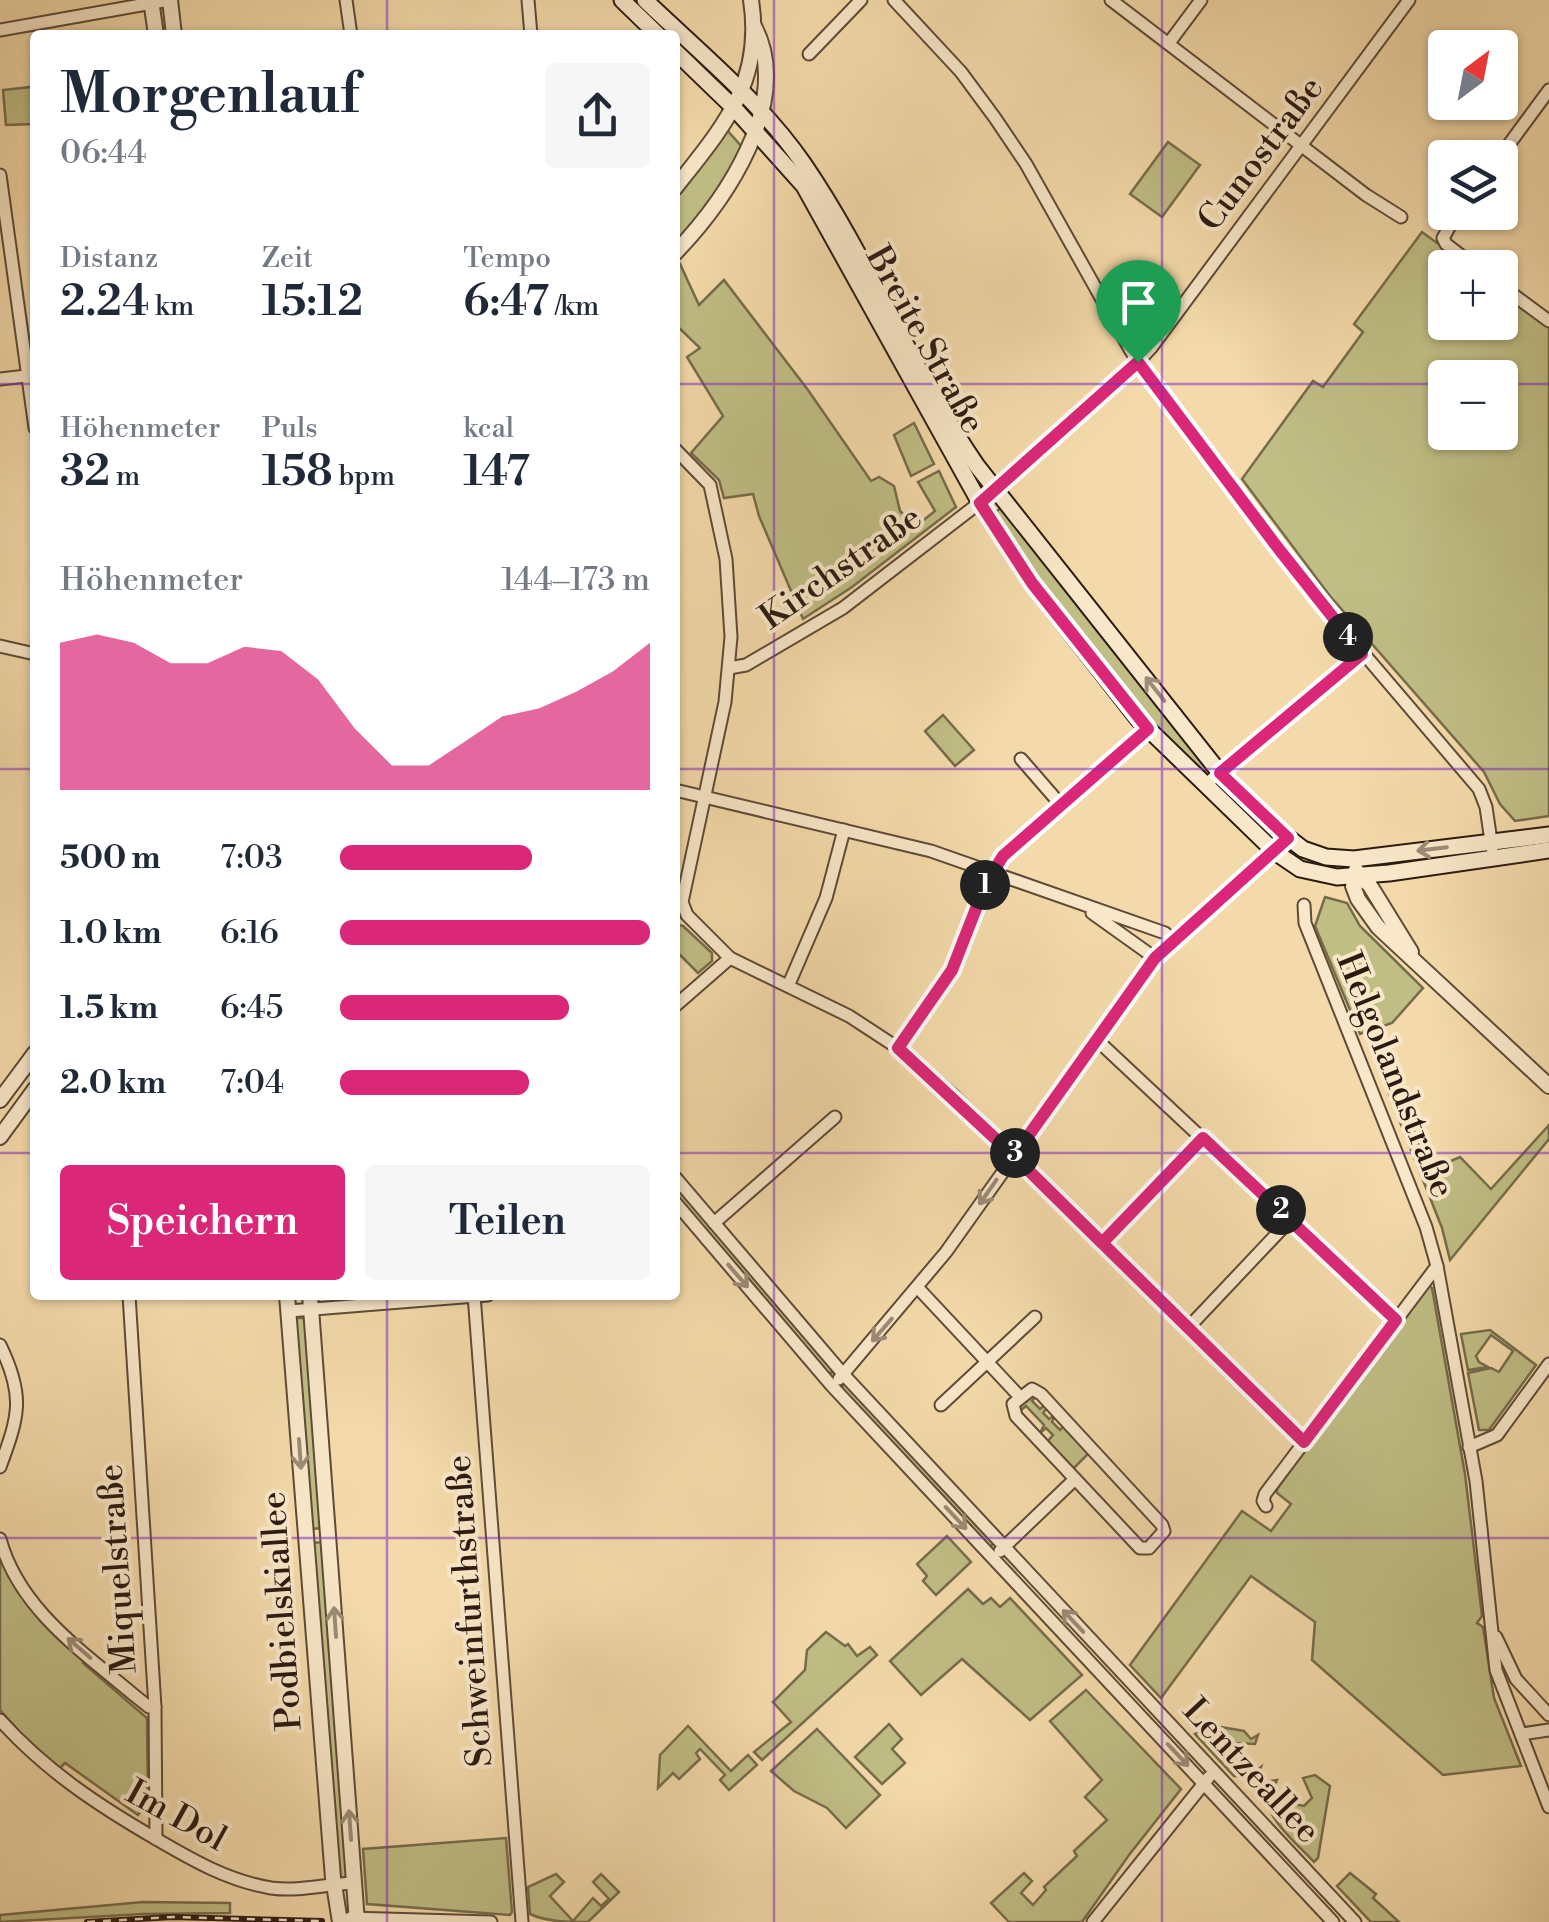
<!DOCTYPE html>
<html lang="de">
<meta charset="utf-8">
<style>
body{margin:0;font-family:"Libre Bodoni",serif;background:#f6f6f7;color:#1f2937;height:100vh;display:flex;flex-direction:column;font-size:38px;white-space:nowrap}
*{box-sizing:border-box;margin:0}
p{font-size:32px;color:#747a83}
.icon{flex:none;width:55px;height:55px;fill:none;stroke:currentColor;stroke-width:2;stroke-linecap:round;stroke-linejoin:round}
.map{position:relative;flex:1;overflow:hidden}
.drawer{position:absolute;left:30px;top:30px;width:650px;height:1270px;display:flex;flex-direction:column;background:#fff;border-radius:10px;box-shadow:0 2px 8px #0004}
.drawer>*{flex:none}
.needle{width:65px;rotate:32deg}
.fabs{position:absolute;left:1428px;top:30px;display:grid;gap:20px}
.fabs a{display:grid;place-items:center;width:90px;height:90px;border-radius:10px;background:#fff;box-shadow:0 2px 8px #0004;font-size:50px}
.pin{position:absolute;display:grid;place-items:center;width:85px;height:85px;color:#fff;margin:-102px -42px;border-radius:50% 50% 50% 0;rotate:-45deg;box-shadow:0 0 10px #0007}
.pin .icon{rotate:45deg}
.km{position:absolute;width:50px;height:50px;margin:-25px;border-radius:50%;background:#222;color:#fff;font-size:28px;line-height:50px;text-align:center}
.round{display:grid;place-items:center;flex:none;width:105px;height:105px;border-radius:10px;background:#f6f6f7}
.headline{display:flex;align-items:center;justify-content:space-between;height:170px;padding:0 30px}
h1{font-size:55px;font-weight:600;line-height:75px}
.metrics{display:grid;grid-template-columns:repeat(3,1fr);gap:15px;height:170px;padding:10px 30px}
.metrics div{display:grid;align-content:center}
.metrics b{font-size:42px;font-weight:600}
.metrics small{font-size:28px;font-weight:400}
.metrics p{font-size:28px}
.chart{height:280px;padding:20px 30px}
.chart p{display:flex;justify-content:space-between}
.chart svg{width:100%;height:180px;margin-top:10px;fill:#db2777;opacity:.7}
.cta{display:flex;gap:20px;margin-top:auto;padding:20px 30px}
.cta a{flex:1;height:115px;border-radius:10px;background:#db2777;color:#fff;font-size:40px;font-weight:600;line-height:115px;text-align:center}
.cta a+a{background:#f6f6f7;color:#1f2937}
ul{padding:0 30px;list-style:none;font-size:32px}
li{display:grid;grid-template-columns:160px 120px 1fr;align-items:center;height:75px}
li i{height:25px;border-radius:12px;background:#db2777}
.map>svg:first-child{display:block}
.green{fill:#c0be85;stroke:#766c4b;stroke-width:2.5;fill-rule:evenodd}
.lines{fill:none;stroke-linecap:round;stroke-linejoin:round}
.minor-casing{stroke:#5e4a37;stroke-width:15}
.tertiary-casing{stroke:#5e4a37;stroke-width:18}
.secondary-casing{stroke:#2c1a11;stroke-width:19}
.minor{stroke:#f8e7c8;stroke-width:11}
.tertiary{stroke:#f8e7c8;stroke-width:14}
.secondary{stroke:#f8e7c8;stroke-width:15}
.rail-casing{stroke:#2c1a11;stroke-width:6}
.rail{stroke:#f8e7c8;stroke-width:2.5;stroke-dasharray:8;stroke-linecap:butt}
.oneway{stroke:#9c8b76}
.route-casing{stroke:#fff;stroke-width:20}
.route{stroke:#db2777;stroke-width:12}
.grid{fill:none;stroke:#7b2cbf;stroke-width:2.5;stroke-opacity:0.55}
.labels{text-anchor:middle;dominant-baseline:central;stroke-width:8;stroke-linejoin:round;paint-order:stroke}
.street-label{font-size:35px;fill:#2c1a11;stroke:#f8e7c8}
</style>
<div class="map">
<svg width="1549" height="1922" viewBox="0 0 1549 1922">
<rect width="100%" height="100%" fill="#f4daaa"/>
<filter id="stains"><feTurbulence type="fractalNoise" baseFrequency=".002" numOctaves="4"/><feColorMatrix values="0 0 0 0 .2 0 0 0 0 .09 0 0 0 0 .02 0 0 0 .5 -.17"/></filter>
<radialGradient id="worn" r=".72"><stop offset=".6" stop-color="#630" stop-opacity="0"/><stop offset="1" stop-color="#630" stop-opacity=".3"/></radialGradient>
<g class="green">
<polygon points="31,87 35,124 6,125 3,90"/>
<polygon points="727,130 742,147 722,187 675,247 675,197"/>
<polygon points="1168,142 1200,165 1162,217 1130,194"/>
<path d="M 1422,232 L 1470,267 L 1445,268 L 1445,322 L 1500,322 L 1500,290 L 1549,327 L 1549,816 L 1515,821 L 1500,804 L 1484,772 L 1330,596 L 1242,479 L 1313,381 L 1323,387 L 1363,332 L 1354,324 ZM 1445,378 L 1500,378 L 1500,432 L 1445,432 Z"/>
<polygon points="680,264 699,305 724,280 808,390 871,481 879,477 894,486 900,511 916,526 935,511 918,482 939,471 956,507 852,587 803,619 759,516 753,494 724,498 719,480 691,453 723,416 687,357 700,348 675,324 675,270"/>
<polygon points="914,423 934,464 911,476 894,435"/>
<path d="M 1002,507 L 1209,767 L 1202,774 C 1123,696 1052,608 993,514 Z"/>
<polygon points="943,715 974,750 955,766 925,731"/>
<polygon points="1325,897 1347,903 1360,926 1423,988 1392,1023 1360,1034 1315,926"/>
<polygon points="675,918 678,925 683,926 712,953 712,961 698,973 675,950"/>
<polygon points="1383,1079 1400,1096 1430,1170 1460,1157 1491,1189 1549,1125 1549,1139 1450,1260 1442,1228"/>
<polygon points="677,1187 832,1369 832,1373 826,1373 675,1194"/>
<polygon points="1425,1284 1432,1288 1465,1474 1482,1616 1477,1623 1483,1627 1494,1698 1521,1766 1443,1775 1312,1660 1315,1622 1251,1576 1161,1698 1130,1665 1242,1511 1271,1531 1291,1504 1277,1493 1277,1489"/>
<polygon points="295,1318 306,1318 323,1528 311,1529"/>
<polygon points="1490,1330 1536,1365 1489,1430 1479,1430 1468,1373 1491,1368 1499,1372 1513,1351 1491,1335 1476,1356 1479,1362 1488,1367 1468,1370 1461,1334"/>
<polygon points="844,1384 848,1386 994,1543 989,1548 841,1389"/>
<polygon points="1029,1394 1037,1395 1032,1401 1040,1409 1046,1404 1048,1407 1043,1413 1049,1419 1055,1415 1052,1422 1060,1430 1065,1425 1090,1452 1073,1469 1048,1441 1053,1435 1046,1428 1040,1433 1044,1425 1026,1406 1020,1411 1019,1405"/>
<polygon points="947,1536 971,1562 936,1595 923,1581 927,1576 917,1564"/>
<polygon points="324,1542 348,1878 339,1878 312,1543"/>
<path d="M 0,1555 C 27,1603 43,1624 86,1659 L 83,1663 L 147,1718 L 148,1808 L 143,1808 L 138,1815 L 65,1763 L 58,1770 L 29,1743 L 0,1710 Z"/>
<polygon points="968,1589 983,1604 991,1598 1000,1607 1010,1598 1082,1675 1030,1720 962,1659 921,1695 890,1661"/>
<polygon points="826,1632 845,1646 848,1644 857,1656 870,1647 877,1655 762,1760 754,1752 791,1722 773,1702 805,1670 807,1650"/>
<polygon points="1086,1690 1181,1789 1129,1855 1082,1922 1009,1922 991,1903 1024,1873 1032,1881 1021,1893 1033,1905 1046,1890 1044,1887 1077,1856 1074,1851 1107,1820 1085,1797 1102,1780 1050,1721"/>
<polygon points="889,1724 902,1739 892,1749 905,1763 882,1784 855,1757"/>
<polygon points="1209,1725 1244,1731 1251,1739 1258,1735 1255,1744 1235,1743 1236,1752 1245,1760 1247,1769 1253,1773 1261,1767 1257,1778 1234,1776 1195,1734"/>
<polygon points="688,1726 731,1771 748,1755 757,1765 729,1790 720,1780 725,1775 700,1749 696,1753 700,1759 679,1779 673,1773 658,1788 660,1755"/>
<polygon points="817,1729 880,1795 846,1828 827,1808 794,1791 771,1771"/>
<path d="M 1315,1775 L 1330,1786 L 1318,1858 L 1314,1862 C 1295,1841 1255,1812 1270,1781 L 1277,1780 L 1272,1792 L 1277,1791 L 1284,1803 L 1290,1800 L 1289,1803 L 1304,1806 L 1312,1798 L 1303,1778 Z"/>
<polygon points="506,1838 512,1912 510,1915 367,1904 363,1849"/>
<polygon points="1350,1873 1376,1894 1373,1898 1399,1922 1371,1922 1337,1886"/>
<path d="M 556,1874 L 564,1882 L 550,1896 L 573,1921 L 593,1898 L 601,1906 L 609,1899 L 593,1882 L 601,1874 L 619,1892 L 588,1922 C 568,1922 547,1922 530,1914 L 528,1887 Z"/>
<polygon points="143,1902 230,1903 230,1913 143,1914 0,1922 0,1915"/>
</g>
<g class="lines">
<defs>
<g id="minor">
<polyline points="346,0 351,35"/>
<polyline points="528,0 531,35"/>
<polyline points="894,0 961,72 995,118 1026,164 1131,351 1159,391 1313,594 1479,789 1486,807 1492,848"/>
<polyline points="1111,0 1366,195 1401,217"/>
<polyline points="0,30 169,0"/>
<polyline points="1169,43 1201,0"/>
<polyline points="809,54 861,0"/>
<polyline points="1499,158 1549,90"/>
<polyline points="0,175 35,428"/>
<polyline points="1458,212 1443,238 1446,244 1477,268"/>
<polyline points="1500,285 1549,321"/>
<polyline points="0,379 35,375"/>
<polyline points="675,449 710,485 726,559 731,637 725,702 682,902 687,915 730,958 675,1006"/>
<polyline points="0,646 35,654"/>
<polyline points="729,668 746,665 843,608 996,490 1123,378 1151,348 1409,0"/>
<polyline points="1021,759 1061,805"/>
<polyline points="1205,785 1362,654"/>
<polyline points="675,790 931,851 1165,933 1174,941"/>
<polyline points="1304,905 1305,923 1426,1227 1437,1266 1476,1481 1496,1670 1549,1807"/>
<polyline points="1092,913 1155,958"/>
<polyline points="730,958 849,1016 898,1048 954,1096 1304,1442"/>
<polyline points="789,984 826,898 844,830"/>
<polyline points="1097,1040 1396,1320"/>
<polyline points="898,1048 952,970 986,883 998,862 1148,729"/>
<polyline points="675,1177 844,1375 1355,1922"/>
<polyline points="675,1202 831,1385 1333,1922"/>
<polyline points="714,1223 835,1117"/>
<polyline points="1102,1243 1203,1138"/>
<polyline points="918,1288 1020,1397"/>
<polyline points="129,1295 155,1707 156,1839"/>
<polyline points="474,1295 522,1922"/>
<polyline points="289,1311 488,1295"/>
<polyline points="1188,1328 1291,1219"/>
<path d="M 0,1345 C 25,1396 19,1416 0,1467"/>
<polyline points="839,1379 946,1252 1155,958 1288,839"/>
<polygon points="1032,1389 1041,1394 1162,1525 1164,1531 1149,1548 1140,1548 1016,1416 1013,1404"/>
<polyline points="941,1405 1035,1317"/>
<polyline points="1469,1447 1497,1435 1549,1364"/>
<polyline points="1266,1506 1263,1501 1265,1494 1437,1266"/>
<path d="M 0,1539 C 19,1609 82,1651 134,1695 L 149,1707 L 155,1707"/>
<polyline points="1000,1551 1075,1479"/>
<polyline points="1496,1637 1516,1679 1549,1715"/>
<path d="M 0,1720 C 46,1771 99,1806 158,1840 C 194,1861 229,1881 271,1888 C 299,1892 326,1884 354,1883"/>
<polyline points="1522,1734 1549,1730"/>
<polyline points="350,1918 491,1922"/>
<polyline points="1093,1922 1209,1777"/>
</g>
<g id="tertiary">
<polyline points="151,0 156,35"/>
<polyline points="170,0 174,35"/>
<path d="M 675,188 C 722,128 764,83 751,0"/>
<path d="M 675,253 C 725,201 794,102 754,26"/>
<polyline points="1356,870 1357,877 1353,886 1358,899 1378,927 1549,1086"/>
<polyline points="1357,877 1369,884 1411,952"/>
<polyline points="0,1100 35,1053"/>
<polyline points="0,1137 35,1089"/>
<polyline points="287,1295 333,1878 340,1922"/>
<polyline points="310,1295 357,1922"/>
</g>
<g id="secondary">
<polyline points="622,0 658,35"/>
<path d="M 645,0 C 699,52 760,101 803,163 C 869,259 911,370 977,466 L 1220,773 L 1273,826 L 1303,849 L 1326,857 L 1354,859 L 1549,835"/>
<polyline points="675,51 735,109 804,186 980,503 1032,583 1138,719 1275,852 1300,869 1337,877 1389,873 1549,850"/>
</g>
</defs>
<use href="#minor" class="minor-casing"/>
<use href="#tertiary" class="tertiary-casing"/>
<use href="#secondary" class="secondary-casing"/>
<use href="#minor" class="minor"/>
<use href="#tertiary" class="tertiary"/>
<use href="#secondary" class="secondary"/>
<defs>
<polyline id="rail" points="87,1922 173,1917 322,1921"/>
</defs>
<use href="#rail" class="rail-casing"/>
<use href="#rail" class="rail"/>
</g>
<defs><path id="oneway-shaft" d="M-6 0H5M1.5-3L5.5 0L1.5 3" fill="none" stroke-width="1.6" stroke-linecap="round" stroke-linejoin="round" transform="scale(2.5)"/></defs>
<g class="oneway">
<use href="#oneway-shaft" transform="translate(1155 689) rotate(-128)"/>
<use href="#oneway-shaft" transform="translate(1432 849) rotate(173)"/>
<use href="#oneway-shaft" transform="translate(988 1192) rotate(125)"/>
<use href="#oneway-shaft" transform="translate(738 1276) rotate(49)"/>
<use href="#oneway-shaft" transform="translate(882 1330) rotate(131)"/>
<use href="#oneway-shaft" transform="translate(300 1454) rotate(86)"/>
<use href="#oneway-shaft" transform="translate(956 1518) rotate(47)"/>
<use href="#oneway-shaft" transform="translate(1073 1621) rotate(-133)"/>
<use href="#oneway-shaft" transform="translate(335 1622) rotate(-94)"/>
<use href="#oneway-shaft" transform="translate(79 1648) rotate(-139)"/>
<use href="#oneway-shaft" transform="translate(1178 1755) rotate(47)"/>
<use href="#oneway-shaft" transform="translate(350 1825) rotate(-94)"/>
</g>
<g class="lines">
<defs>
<polyline id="route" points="1138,362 980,503 1032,583 1148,729 1003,856 986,883 952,970 898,1048 1014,1156 1020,1162 1102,1243 1203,1138 1396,1320 1304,1442 1014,1156 1155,958 1288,838 1220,773 1362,654 1278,548 1138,362"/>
</defs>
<use href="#route" class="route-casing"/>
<use href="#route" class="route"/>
</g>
<path class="grid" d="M 387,0 L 387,35M 774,0 L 774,1922M 1162,0 L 1162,1922M 0,384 L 35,384M 675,384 L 1445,384M 1500,384 L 1549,384M 0,769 L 35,769M 675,769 L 1549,769M 0,1153 L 35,1153M 675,1153 L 1549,1153M 387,1295 L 387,1922M 0,1538 L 1549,1538"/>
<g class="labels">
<g class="street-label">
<text transform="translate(1261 154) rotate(-53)">Cunostraße</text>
<text transform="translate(925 340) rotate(61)">Breite Straße</text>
<text transform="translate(841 568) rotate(-35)">Kirchstraße</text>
<text transform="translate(1395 1075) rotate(68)">Helgolandstraße</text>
<text transform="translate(118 1569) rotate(-94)">Miquelstraße</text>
<text transform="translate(282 1611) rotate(-94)">Podbielskiallee</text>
<text transform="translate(470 1611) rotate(-94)">Schweinfurthstraße</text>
<text transform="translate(1251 1771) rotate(47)">Lentzeallee</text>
<text transform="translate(176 1816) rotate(29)">Im Dol</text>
</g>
</g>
<rect width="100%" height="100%" filter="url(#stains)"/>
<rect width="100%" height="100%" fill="url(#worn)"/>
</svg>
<div class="fabs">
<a><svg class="needle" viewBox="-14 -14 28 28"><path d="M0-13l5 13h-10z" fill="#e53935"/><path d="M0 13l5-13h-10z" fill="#747a83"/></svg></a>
<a><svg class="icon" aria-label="layers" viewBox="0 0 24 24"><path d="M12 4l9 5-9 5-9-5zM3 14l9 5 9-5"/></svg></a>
<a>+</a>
<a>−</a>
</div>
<div class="pin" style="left:1138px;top:362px;background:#1e9e55"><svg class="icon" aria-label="arrive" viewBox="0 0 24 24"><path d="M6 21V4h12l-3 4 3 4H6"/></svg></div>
<b class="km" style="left:985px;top:885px">1</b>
<b class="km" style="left:1281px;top:1210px">2</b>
<b class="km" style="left:1015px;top:1153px">3</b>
<b class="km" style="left:1348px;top:637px">4</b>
<section class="drawer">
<div class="headline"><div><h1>Morgenlauf</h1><p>06:44</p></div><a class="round"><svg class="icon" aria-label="share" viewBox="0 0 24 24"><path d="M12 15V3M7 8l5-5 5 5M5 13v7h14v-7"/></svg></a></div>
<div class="metrics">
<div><p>Distanz</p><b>2.24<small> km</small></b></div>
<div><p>Zeit</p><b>15:12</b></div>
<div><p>Tempo</p><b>6:47<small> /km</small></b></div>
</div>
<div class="metrics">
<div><p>Höhenmeter</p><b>32<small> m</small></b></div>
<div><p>Puls</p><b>158<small> bpm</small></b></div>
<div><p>kcal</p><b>147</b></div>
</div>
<div class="chart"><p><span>Höhenmeter</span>144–173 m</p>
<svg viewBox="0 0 160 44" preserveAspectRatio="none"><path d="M0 44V8L10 6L20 8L30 13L40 13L50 9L60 10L70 17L80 29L90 38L100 38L110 32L120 26L130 24L140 20L150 15L160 8V44z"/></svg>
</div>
<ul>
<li><b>500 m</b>7:03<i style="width:62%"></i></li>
<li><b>1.0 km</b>6:16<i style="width:100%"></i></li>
<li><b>1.5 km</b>6:45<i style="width:74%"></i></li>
<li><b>2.0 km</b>7:04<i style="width:61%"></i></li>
</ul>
<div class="cta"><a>Speichern</a><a>Teilen</a></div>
</section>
</div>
